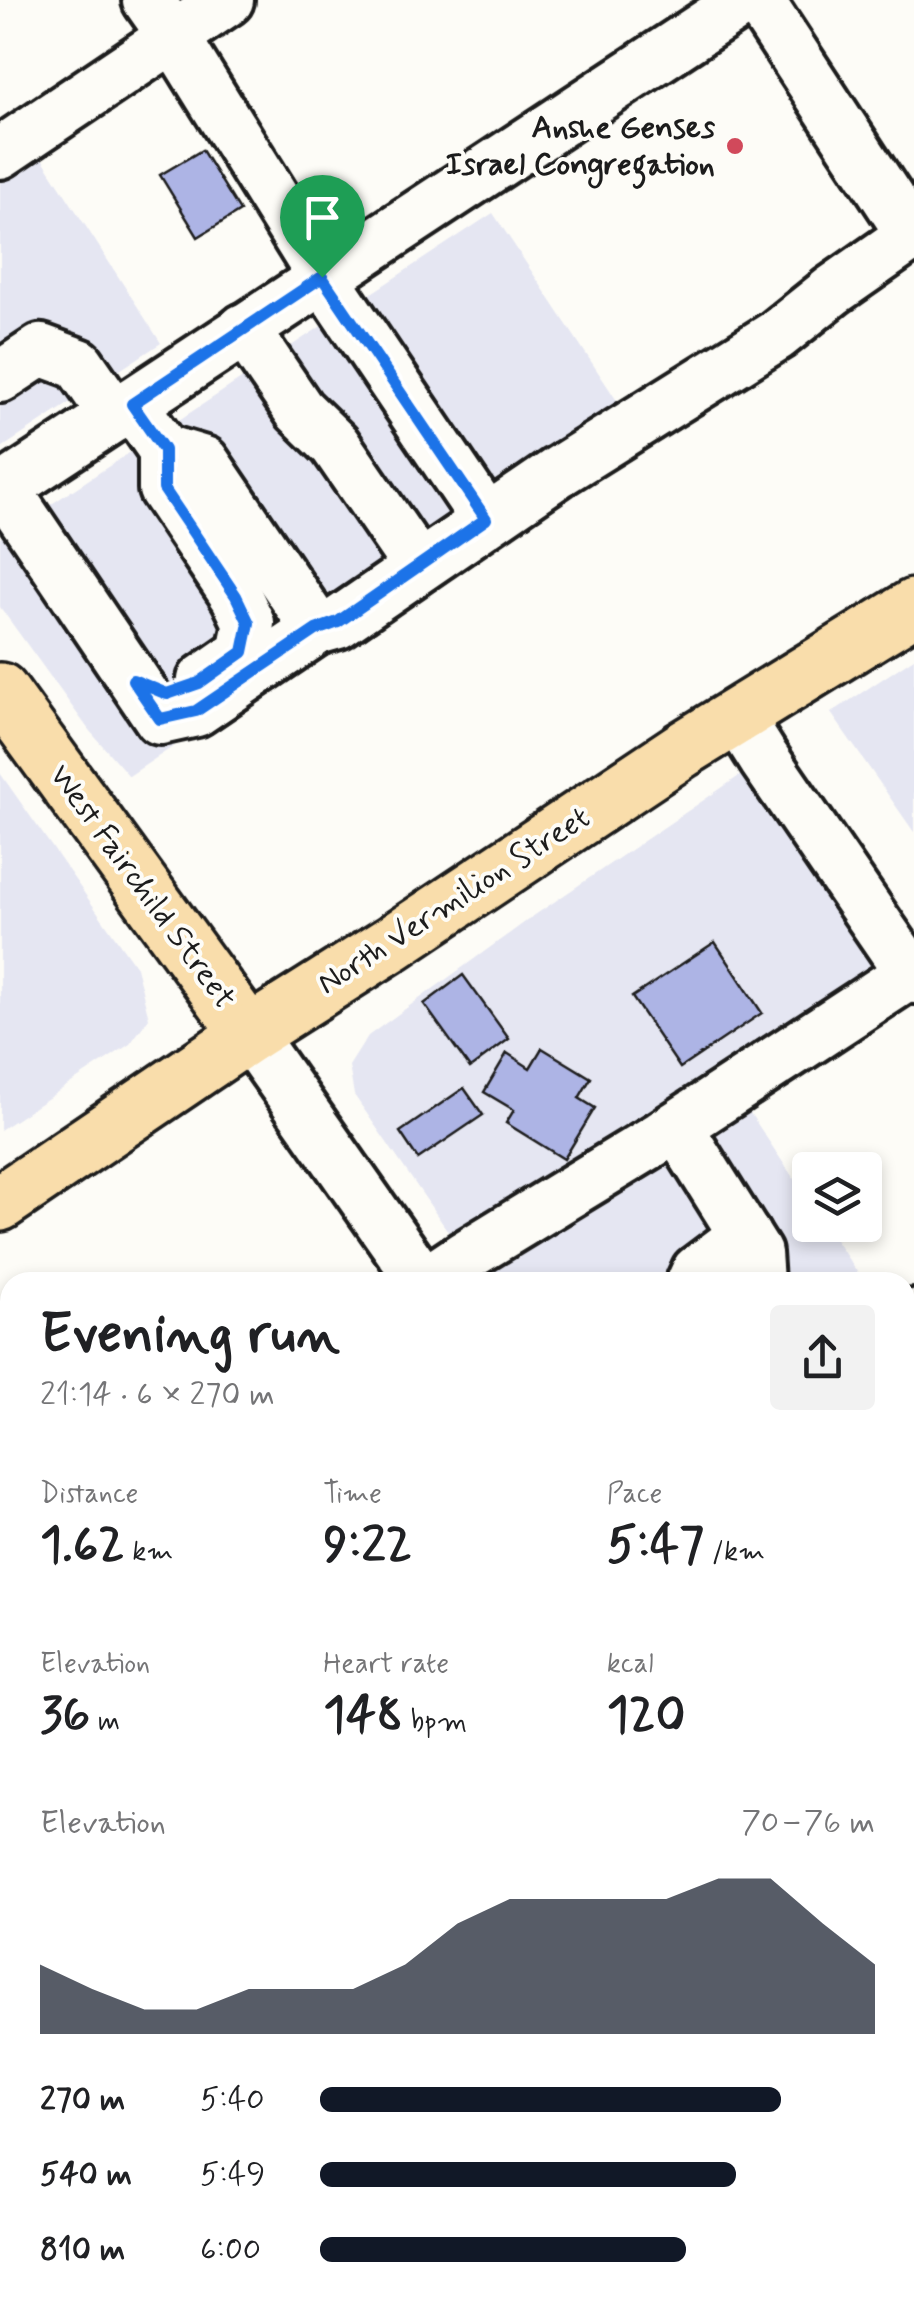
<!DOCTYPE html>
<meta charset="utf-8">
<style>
body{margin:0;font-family:Mynerve,sans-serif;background:#f2f2f2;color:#202124;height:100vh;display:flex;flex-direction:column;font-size:38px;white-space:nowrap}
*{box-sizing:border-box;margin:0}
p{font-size:32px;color:#757577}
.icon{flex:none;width:55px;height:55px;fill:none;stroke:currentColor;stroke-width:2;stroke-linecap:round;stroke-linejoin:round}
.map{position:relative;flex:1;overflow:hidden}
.sheet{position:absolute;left:0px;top:1272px;width:915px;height:1038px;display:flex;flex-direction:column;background:#fff;border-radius:30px 30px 0 0;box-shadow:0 5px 15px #0003}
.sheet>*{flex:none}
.controls{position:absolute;left:792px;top:1152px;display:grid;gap:20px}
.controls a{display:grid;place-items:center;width:90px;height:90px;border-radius:10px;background:#fff;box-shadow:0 5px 15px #0003;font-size:50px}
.pin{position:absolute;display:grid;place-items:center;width:85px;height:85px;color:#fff;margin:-102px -42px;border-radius:50% 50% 50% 0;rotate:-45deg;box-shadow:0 0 10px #0007}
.pin .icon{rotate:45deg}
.round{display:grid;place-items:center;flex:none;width:105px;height:105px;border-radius:10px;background:#f2f2f2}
.head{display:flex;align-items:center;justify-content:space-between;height:170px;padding:0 40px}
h1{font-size:55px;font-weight:700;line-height:75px}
.figures{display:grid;grid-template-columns:repeat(3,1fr);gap:15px;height:170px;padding:10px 40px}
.figures div{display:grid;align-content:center}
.figures b{font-size:50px;font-weight:700}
.figures small{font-size:28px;font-weight:400}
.figures p{font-size:28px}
.chart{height:280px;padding:20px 40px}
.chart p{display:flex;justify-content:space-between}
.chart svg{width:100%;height:180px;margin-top:10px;fill:#111827;opacity:.7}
ul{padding:0 40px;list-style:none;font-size:32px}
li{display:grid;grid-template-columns:160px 120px 1fr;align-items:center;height:75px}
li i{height:25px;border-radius:12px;background:#111827}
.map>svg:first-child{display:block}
.built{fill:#e5e6f2}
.building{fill:#adb4e5;stroke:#1c1c1c;stroke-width:2.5}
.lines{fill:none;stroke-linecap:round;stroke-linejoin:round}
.minor-casing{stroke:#1c1c1c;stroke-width:58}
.major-casing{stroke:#1c1c1c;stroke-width:62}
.minor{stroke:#fdfcf7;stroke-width:50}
.major{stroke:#f9ddab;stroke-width:55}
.route-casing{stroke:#fff;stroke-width:20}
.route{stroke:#1a73e8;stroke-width:12}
.poi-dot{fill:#d1495b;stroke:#fdfcf7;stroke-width:4}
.labels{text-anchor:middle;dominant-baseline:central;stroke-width:8;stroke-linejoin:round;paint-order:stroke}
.poi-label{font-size:32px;font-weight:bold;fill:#1c1c1c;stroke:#fdfcf7;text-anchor:end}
.street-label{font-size:32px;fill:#1c1c1c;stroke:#fdfcf7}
</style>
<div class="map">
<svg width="914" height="2309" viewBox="0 0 914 2309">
<rect width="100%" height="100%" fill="#fdfcf7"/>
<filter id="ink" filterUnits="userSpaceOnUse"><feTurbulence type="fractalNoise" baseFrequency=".01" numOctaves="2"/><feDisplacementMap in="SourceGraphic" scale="20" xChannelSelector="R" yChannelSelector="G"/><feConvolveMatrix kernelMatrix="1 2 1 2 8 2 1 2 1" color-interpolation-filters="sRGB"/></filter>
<g filter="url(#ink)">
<g class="built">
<polygon points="27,135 161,343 0,449 0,153"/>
<polygon points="493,213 633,425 321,648 129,776 89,730 0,607 0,538"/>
<polygon points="914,658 914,832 831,713"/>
<polygon points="770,755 914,959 734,1089 810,1203 810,1225 825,1225 864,1282 483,1282 354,1095 349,1066 368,1036 532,917"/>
<polygon points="0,773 136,967 149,1018 130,1044 0,1130"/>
<polygon points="0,1339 10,1355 10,1572 0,1578"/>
<polygon points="905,1757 914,1769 914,1847 905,1852"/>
<polygon points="905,2072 914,2078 914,2309 548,2309 562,2300 905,2300"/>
<polygon points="0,2240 10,2256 10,2300 38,2300 44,2309 0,2309"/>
<polygon points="107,2300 415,2300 402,2309 113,2309"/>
</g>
<g class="building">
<polygon points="202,150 240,211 198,237 160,175"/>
<polygon points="715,942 762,1013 680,1068 632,997"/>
<polygon points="463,975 509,1039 470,1068 424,1004"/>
<polygon points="542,1048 591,1078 579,1098 595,1108 564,1159 506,1123 514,1110 484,1092 507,1053 530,1068"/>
<polygon points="464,1088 483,1115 418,1159 400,1132"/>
</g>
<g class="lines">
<defs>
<g id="minor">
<polyline points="148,0 174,37 323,277 486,519"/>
<polyline points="758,0 914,238"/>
<polyline points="0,153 228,0"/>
<polyline points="244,329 299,410 335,445 418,566"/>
<polyline points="0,377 41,350 79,364 115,416"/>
<polyline points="164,450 164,489 236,596 249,623 243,652 203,680"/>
<polyline points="4,488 160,719 196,711 317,629 204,462 164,450 132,404"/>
<polyline points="0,491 745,0"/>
<polyline points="317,629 338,623 558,472 777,335 832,291 912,235"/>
<polyline points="737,716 764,759 914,978"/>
<polyline points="249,1034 423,1282"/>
<polyline points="677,1127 756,1253 758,1282"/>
<polyline points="426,1282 465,1256 662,1136 914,971"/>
<polyline points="692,1282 697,1271 745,1235"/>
<polyline points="905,1321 914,1315"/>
<polyline points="0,1578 10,1572"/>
<polyline points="905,1627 914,1621"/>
<polyline points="905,1886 914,1880"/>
<polyline points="0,1927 10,1920"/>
<polyline points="905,1933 914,1939"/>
<polyline points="905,1995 914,2008"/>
<polyline points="0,2177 10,2193"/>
<polyline points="78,2300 84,2309"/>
<polyline points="469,2309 482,2300"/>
</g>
<g id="major">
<polyline points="0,691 249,1034"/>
<polyline points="0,1203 249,1034 391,944 682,750 914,607"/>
</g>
</defs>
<use href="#minor" class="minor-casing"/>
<use href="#major" class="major-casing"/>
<use href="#minor" class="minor"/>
<use href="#major" class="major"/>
</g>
</g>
<g class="lines" filter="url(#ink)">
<defs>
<polygon id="route" points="322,277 486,519 338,622 316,630 196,711 160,719 133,680 167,694 199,683 243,652 249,623 236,596 164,489 164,450 132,404"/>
</defs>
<use href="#route" class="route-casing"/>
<use href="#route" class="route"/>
</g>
<circle class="poi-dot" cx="735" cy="146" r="10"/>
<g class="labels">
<g class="poi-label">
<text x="715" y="128">Anshe Genses<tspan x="715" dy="37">Israel Congregation</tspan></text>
</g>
<g class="street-label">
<text transform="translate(142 887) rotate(54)">West Fairchild Street</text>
<text transform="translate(454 901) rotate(-33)">North Vermilion Street</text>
</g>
</g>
</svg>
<div class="controls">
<a><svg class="icon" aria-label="layers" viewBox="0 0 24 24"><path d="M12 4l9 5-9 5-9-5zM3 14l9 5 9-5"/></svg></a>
</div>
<div class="pin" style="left:322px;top:277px;background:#1e9e55"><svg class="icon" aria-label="arrive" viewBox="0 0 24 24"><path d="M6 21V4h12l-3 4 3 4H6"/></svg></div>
<section class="sheet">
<div class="head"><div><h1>Evening run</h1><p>21:14 · 6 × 270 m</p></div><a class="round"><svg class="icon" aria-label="share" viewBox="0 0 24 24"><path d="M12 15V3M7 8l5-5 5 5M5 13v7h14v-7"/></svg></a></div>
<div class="figures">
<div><p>Distance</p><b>1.62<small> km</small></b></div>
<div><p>Time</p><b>9:22</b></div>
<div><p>Pace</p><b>5:47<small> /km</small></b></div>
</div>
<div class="figures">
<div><p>Elevation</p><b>36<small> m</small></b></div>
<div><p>Heart rate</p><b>148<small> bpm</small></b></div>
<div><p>kcal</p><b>120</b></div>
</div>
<div class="chart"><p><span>Elevation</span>70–76 m</p>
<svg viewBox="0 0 160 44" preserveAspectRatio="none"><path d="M0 44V27L10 33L20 38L30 38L40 33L50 33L60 33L70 27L80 17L90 11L100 11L110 11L120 11L130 6L140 6L150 17L160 27V44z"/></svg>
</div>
<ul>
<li><b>270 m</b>5:40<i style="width:83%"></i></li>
<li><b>540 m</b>5:49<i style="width:75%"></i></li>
<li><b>810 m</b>6:00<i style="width:66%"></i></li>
</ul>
</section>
</div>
